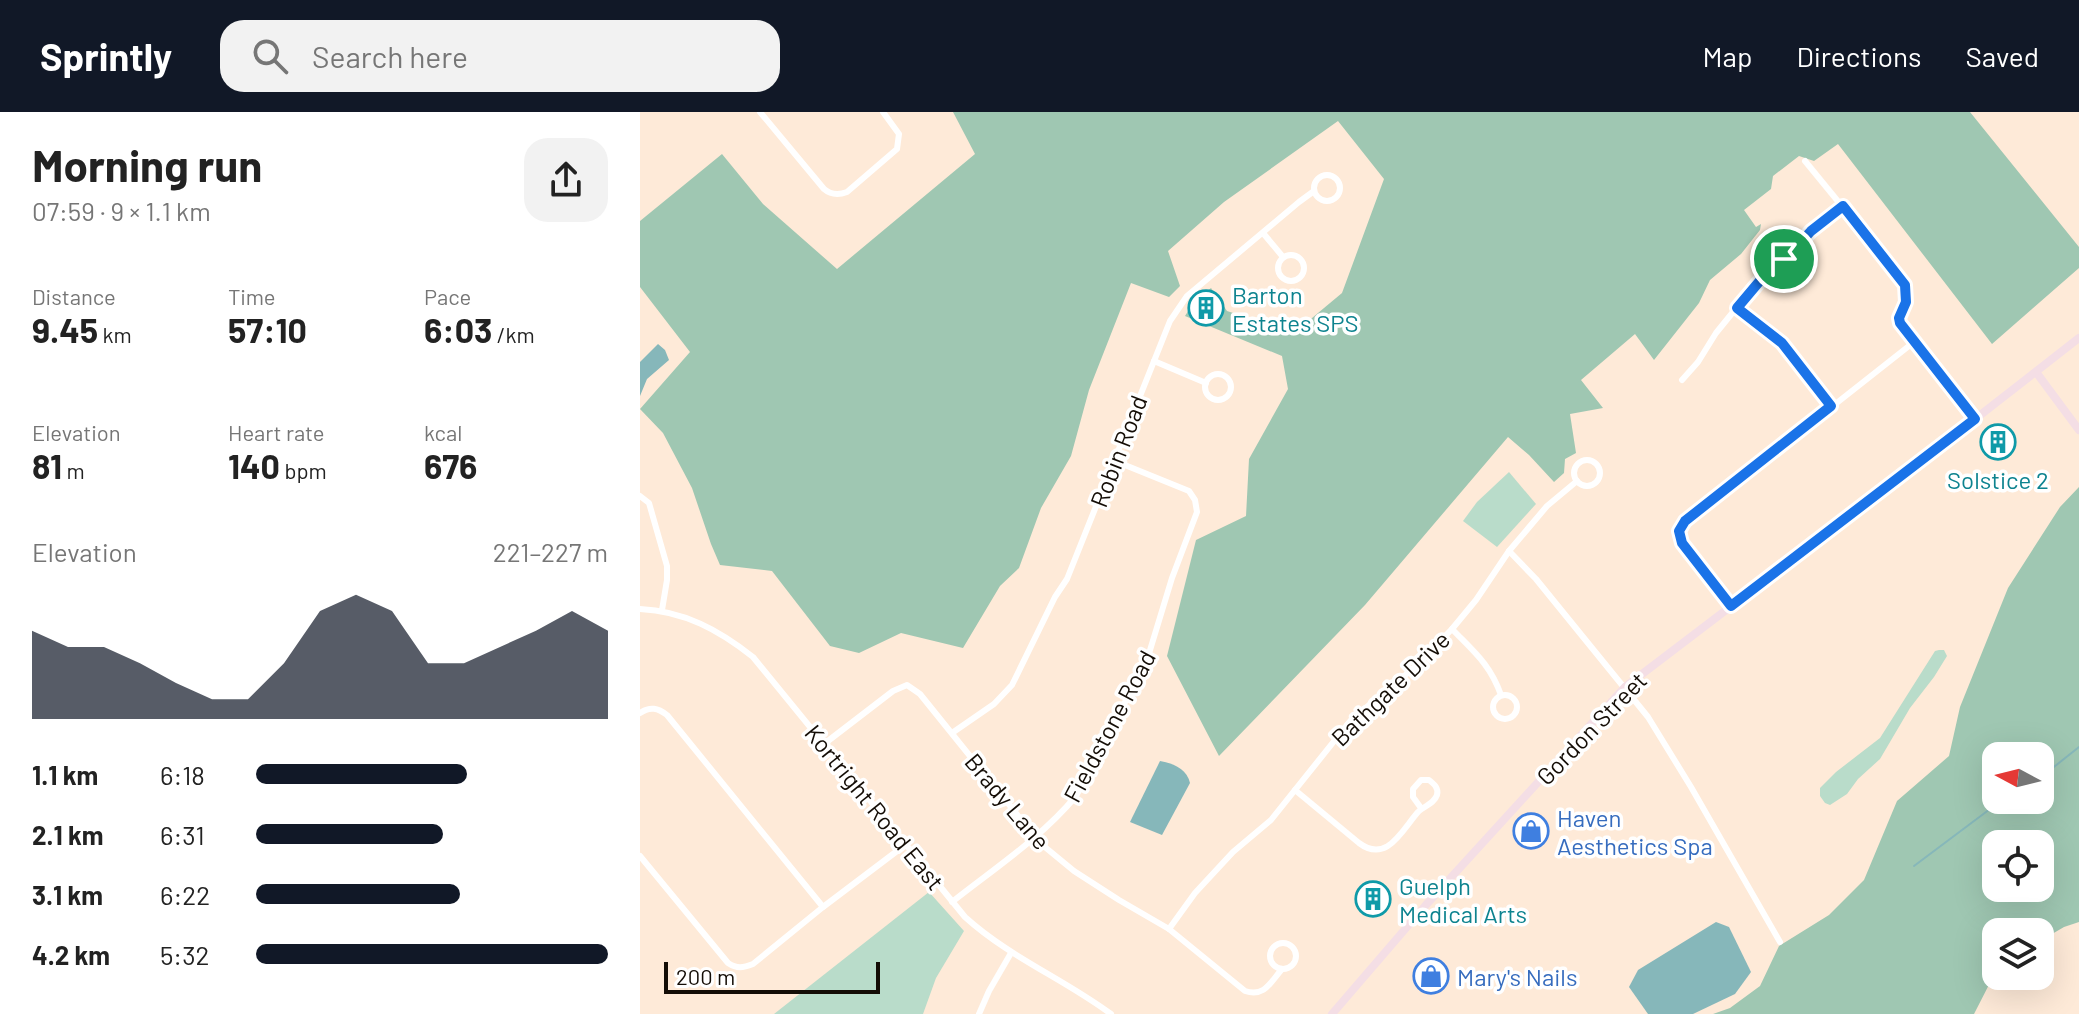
<!DOCTYPE html>
<meta charset="utf-8">
<style>
body{margin:0;font-family:Barlow,sans-serif;background:#f2f2f2;color:#222;height:100vh;display:flex;flex-direction:column;font-size:30px;white-space:nowrap}
*{box-sizing:border-box;margin:0}
p{font-size:26px;color:#767676}
.icon{flex:none;width:44px;height:44px;fill:none;stroke:currentColor;stroke-width:2;stroke-linecap:round;stroke-linejoin:round}
.map{position:relative;flex:1;overflow:hidden}
.sheet{display:flex;flex-direction:column;background:#fff;width:640px}
.sheet>*{flex:none}
.needle{width:52px;rotate:277deg}
.controls{position:absolute;left:1342px;top:630px;display:grid;gap:16px}
.controls a{display:grid;place-items:center;width:72px;height:72px;border-radius:16px;background:#fff;box-shadow:0 8px 32px #0002;font-size:40px}
.scale{position:absolute;left:24px;bottom:20px;width:216px;box-sizing:border-box;padding-left:8px;border:4px solid #140d06;border-top:0;font-size:22px;line-height:28px;white-space:nowrap;color:#140d06;-webkit-text-stroke:6px #fff;paint-order:stroke}
.pin{position:absolute;display:grid;place-items:center;width:68px;height:68px;color:#fff;margin:-34px;border:4px solid #fff;border-radius:50%;box-shadow:0 2px 8px #0007}
.round{display:grid;place-items:center;flex:none;width:84px;height:84px;border-radius:24px;background:#f2f2f2}
.headline{display:flex;align-items:center;justify-content:space-between;height:136px;padding:0 32px}
h1{font-size:44px;font-weight:700;line-height:60px}
.figures{display:grid;grid-template-columns:repeat(3,1fr);gap:12px;height:136px;padding:8px 32px}
.figures div{display:grid;align-content:center}
.figures b{font-size:34px;font-weight:700}
.figures small{font-size:22px;font-weight:400}
.figures p{font-size:22px}
.chart{height:224px;padding:16px 32px}
.chart p{display:flex;justify-content:space-between}
.chart svg{width:100%;height:144px;margin-top:8px;fill:#111827;opacity:.7}
ul{padding:0 32px;list-style:none;font-size:26px}
li{display:grid;grid-template-columns:128px 96px 1fr;align-items:center;height:60px}
li i{height:20px;border-radius:10px;background:#111827}
header{display:flex;align-items:center;gap:48px;box-sizing:border-box;height:112px;padding:0 40px;background:#111827;color:#fff}
header strong{font-size:38px}
nav{display:flex;gap:44px;margin-inline-start:auto;font-size:28px}
.search{width:560px;height:72px;background:#f2f2f2;display:flex;align-items:center;gap:20px;box-sizing:border-box;padding:0 28px;border-radius:24px;color:#767676;font-size:30px}
main{display:flex;flex:1;min-height:0}
.map>svg:first-child{display:block}
.green{fill:#b9dcca}
.forest{fill:#9fc7b2;fill-rule:evenodd}
.water{fill:#86b7ba}
.lines{fill:none;stroke-linecap:round;stroke-linejoin:round}
.stream{stroke:#86b7ba;stroke-width:2}
.street{stroke:#fff;stroke-width:6}
.secondary{stroke:#f4dee5;stroke-width:8}
.route-casing{stroke:#fff;stroke-width:16}
.route{stroke:#1a73e8;stroke-width:10}
.labels{text-anchor:middle;dominant-baseline:central;stroke-width:7;stroke-linejoin:round;paint-order:stroke}
.culture-label{font-size:24px;fill:#0d838f;stroke:#fff;text-anchor:start}
.street-label{font-size:24px;fill:#140d06;stroke:#fff}
.shop-label{font-size:24px;fill:#366cbe;stroke:#fff;text-anchor:start}
</style>
<header>
<strong>Sprintly</strong>
<div class="search"><svg class="icon" aria-label="search" viewBox="0 0 24 24"><circle cx="10" cy="10" r="6"/><path d="M15 15l6 6"/></svg>Search here</div>
<nav><a>Map</a><a>Directions</a><a>Saved</a></nav>
</header>
<main>
<section class="sheet">
<div class="headline"><div><h1>Morning run</h1><p>07:59 · 9 × 1.1 km</p></div><a class="round"><svg class="icon" aria-label="share" viewBox="0 0 24 24"><path d="M12 15V3M7 8l5-5 5 5M5 13v7h14v-7"/></svg></a></div>
<div class="figures">
<div><p>Distance</p><b>9.45<small> km</small></b></div>
<div><p>Time</p><b>57:10</b></div>
<div><p>Pace</p><b>6:03<small> /km</small></b></div>
</div>
<div class="figures">
<div><p>Elevation</p><b>81<small> m</small></b></div>
<div><p>Heart rate</p><b>140<small> bpm</small></b></div>
<div><p>kcal</p><b>676</b></div>
</div>
<div class="chart"><p><span>Elevation</span>221–227 m</p>
<svg viewBox="0 0 160 44" preserveAspectRatio="none"><path d="M0 44V17L10 22L20 22L30 27L40 33L50 38L60 38L70 27L80 11L90 6L100 11L110 27L120 27L130 22L140 17L150 11L160 17V44z"/></svg>
</div>
<ul>
<li><b>1.1 km</b>6:18<i style="width:60%"></i></li>
<li><b>2.1 km</b>6:31<i style="width:53%"></i></li>
<li><b>3.1 km</b>6:22<i style="width:58%"></i></li>
<li><b>4.2 km</b>5:32<i style="width:100%"></i></li>
</ul>
</section>
<div class="map">
<svg width="1439" height="902" viewBox="0 0 1439 902">
<rect width="100%" height="100%" fill="#feead8"/>
<g class="green">
<polygon points="869,360 896,392 857,435 823,409 837,390"/>
<polygon points="1299,538 1304,538 1307,544 1294,565 1270,596 1240,647 1218,667 1207,682 1190,693 1185,691 1180,684 1180,676 1196,660 1240,626 1295,539"/>
<polygon points="289,780 324,819 296,866 283,902 134,902"/>
</g>
<g class="forest">
<polygon points="313,0 1330,0 1439,135 1439,156 1352,232 1198,32 1174,49 1159,44 1133,64 1131,77 1104,98 1116,115 1121,112 1120,118 1101,142 1070,168 1059,191 1014,248 995,222 941,268 963,296 930,302 936,341 925,347 924,361 914,370 889,343 868,325 725,493 579,644 527,544 556,428 606,404 609,347 648,277 642,244 545,204 552,193 571,176 587,199 654,221 702,181 744,67 698,9 584,90 528,139 540,174 529,185 491,171 449,278 431,344 401,396 379,456 360,474 323,536 261,521 219,541 190,534 132,459 80,453 71,432 52,376 23,321 0,297 50,240 0,175 0,109 82,42 123,92 197,157 335,42"/>
<path d="M 1439,375 L 1439,810 L 1424,815 L 1400,829 L 1400,820 L 1356,820 L 1356,859 L 1334,902 L 1073,902 L 1090,896 L 1120,874 L 1139,834 L 1189,803 L 1224,768 L 1257,689 L 1309,644 L 1320,595 L 1368,476 L 1420,395 ZM 1356,644 L 1400,644 L 1400,688 L 1356,688 ZM 1356,732 L 1400,732 L 1400,776 L 1356,776 Z"/>
</g>
<g class="water">
<polygon points="18,232 25,238 29,248 7,267 0,284 0,250"/>
<path d="M 520,649 C 533,651 547,657 550,671 L 522,723 L 490,710 Z"/>
<polygon points="1076,810 1089,815 1111,860 1095,882 1053,902 1008,902 989,875 998,858"/>
</g>
<g class="lines">
<g class="stream">
<polyline points="1400,666 1439,635"/>
<polyline points="1274,754 1362,688"/>
</g>
<g class="street">
<path d="M 120,0 L 184,77 C 191,83 199,83 207,80 L 257,37 L 259,22 L 243,0"/>
<path d="M 1165,49 L 1260,165 C 1274,187 1258,192 1260,211 L 1335,307"/>
<circle cx="687" cy="76" r="13"/>
<polyline points="623,121 643,145"/>
<circle cx="651" cy="156" r="13"/>
<polyline points="1097,196 1142,231 1191,294"/>
<polyline points="514,249 566,271"/>
<circle cx="578" cy="275" r="13"/>
<polyline points="1042,268 1058,250 1076,221 1115,173 1152,140 1171,119 1203,94"/>
<circle cx="947" cy="361" r="13"/>
<polyline points="0,384 9,391 27,454 27,468 22,498"/>
<polyline points="869,439 896,467 1008,605 1051,675 1140,830"/>
<polyline points="1091,494 1042,431 1039,419 1042,413 1274,230"/>
<path d="M 0,497 C 44,499 79,518 113,545 L 325,805 C 369,845 424,867 471,902"/>
<path d="M 812,517 C 834,540 850,552 861,583"/>
<circle cx="865" cy="595" r="12"/>
<path d="M 0,601 C 10,594 18,596 27,603 L 183,795"/>
<polyline points="312,621 354,592 372,573 415,485 427,467 530,209 547,184 659,90 674,79"/>
<path d="M 184,632 L 253,579 L 267,573 L 280,582 L 400,731 L 434,759 L 479,788 L 529,817 L 605,879 C 625,885 630,871 642,857"/>
<path d="M 655,678 L 719,731 C 747,752 762,718 778,700 C 784,694 794,692 797,683 C 799,676 794,672 789,668 L 781,668 L 773,677 L 773,685 L 781,696"/>
<path d="M 0,744 L 88,851 C 97,857 103,856 113,852 L 183,795 L 265,733"/>
<path d="M 312,790 C 355,756 401,726 436,684 L 507,548 L 532,466 L 557,400 L 555,388 L 549,379 L 475,349"/>
<polyline points="529,817 555,781 593,740 631,708 711,608 775,555 812,517 836,488 869,439 907,394 937,369"/>
<circle cx="643" cy="844" r="13"/>
<polyline points="339,902 349,879 371,841"/>
</g>
<g class="secondary">
<polyline points="1396,260 1439,318"/>
<polyline points="692,902 785,794 985,575 1262,364 1439,226"/>
</g>
</g>
<g class="lines">
<defs>
<polygon id="route" points="1203,94 1265,173 1266,190 1259,206 1260,211 1335,307 1091,494 1042,431 1039,419 1045,409 1191,294 1142,231 1097,196 1124,164 1152,140 1171,119"/>
</defs>
<use href="#route" class="route-casing"/>
<use href="#route" class="route"/>
</g>
<defs>
<symbol id="building-ring" viewBox="-11 -11 22 22"><circle r="9.5" fill="#fff" stroke="#0f9aa8" stroke-width="1.5"/><path d="M-4-6H4V6H1V3H-1V6H-4ZM-2.5-4.3h1.7v1.8h-1.7ZM.8-4.3h1.7v1.8H.8ZM-2.5-1h1.7V.8h-1.7ZM.8-1h1.7V.8H.8Z" fill="#0f9aa8"/></symbol>
<symbol id="shop-ring" viewBox="-11 -11 22 22"><circle r="9.5" fill="#fff" stroke="#3f7fe0" stroke-width="1.5"/><path d="M-5-2.5h2.3a2.7 3.5 0 0 1 5.4 0H5L5.5 6h-11ZM-1.5-2.5h3a1.5 2.3 0 0 0-3 0Z" fill="#3f7fe0"/></symbol>
</defs>
<g fill-rule="evenodd">
<use href="#building-ring" x="546" y="176" width="40" height="40"/>
<use href="#building-ring" x="1338" y="310" width="40" height="40"/>
<use href="#shop-ring" x="871" y="699" width="40" height="40"/>
<use href="#building-ring" x="713" y="767" width="40" height="40"/>
<use href="#shop-ring" x="771" y="844" width="40" height="40"/>
</g>
<g class="labels">
<g class="culture-label">
<text x="592" y="182">Barton<tspan x="592" dy="28">Estates SPS</tspan></text>
<text x="1358" y="367" text-anchor="middle">Solstice 2</text>
<text x="759" y="773">Guelph<tspan x="759" dy="28">Medical Arts</tspan></text>
</g>
<g class="street-label">
<text transform="translate(478 339) rotate(-69)">Robin Road</text>
<text transform="translate(750 576) rotate(-44)">Bathgate Drive</text>
<text transform="translate(469 614) rotate(-62)">Fieldstone Road</text>
<text transform="translate(951 616) rotate(-46)">Gordon Street</text>
<text transform="translate(368 689) rotate(50)">Brady Lane</text>
<text transform="translate(235 695) rotate(51)">Kortright Road East</text>
</g>
<g class="shop-label">
<text x="917" y="705">Haven<tspan x="917" dy="28">Aesthetics Spa</tspan></text>
<text x="817" y="864">Mary's Nails</text>
</g>
</g>
</svg>
<div class="controls">
<a><svg class="needle" viewBox="-14 -14 28 28"><path d="M0-13l5 13h-10z" fill="#e53935"/><path d="M0 13l5-13h-10z" fill="#767676"/></svg></a>
<a><svg class="icon" aria-label="locate" viewBox="0 0 24 24"><circle cx="12" cy="12" r="6"/><path d="M12 2v4M12 18v4M2 12h4M18 12h4"/></svg></a>
<a><svg class="icon" aria-label="layers" viewBox="0 0 24 24"><path d="M12 4l9 5-9 5-9-5zM3 14l9 5 9-5"/></svg></a>
</div>
<div class="scale">200 m</div>
<div class="pin" style="left:1144px;top:147px;background:#1e9e55"><svg class="icon" aria-label="arrive" viewBox="0 0 24 24"><path d="M6 21V4h12l-3 4 3 4H6"/></svg></div>
</div>
</main>
